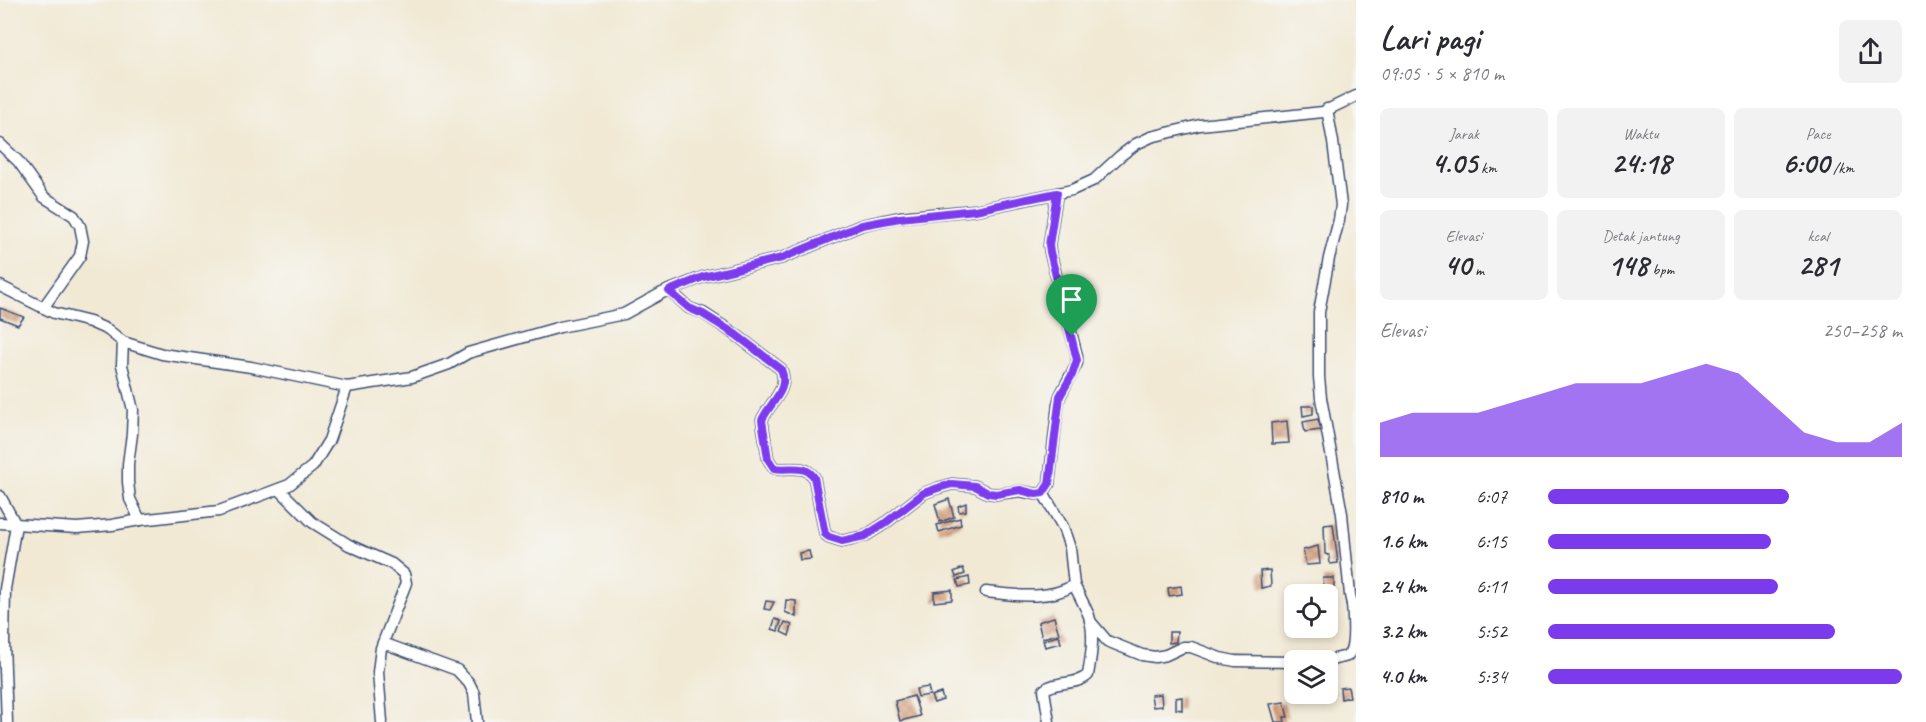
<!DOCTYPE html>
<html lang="id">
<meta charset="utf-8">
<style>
body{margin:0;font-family:Caveat,sans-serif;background:#f2f2f3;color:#2b2b33;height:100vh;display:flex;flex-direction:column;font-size:22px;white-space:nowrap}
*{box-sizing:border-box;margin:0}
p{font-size:20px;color:#7c7c81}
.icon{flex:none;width:33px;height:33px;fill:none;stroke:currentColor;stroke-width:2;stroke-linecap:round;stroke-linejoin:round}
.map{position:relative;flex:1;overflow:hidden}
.side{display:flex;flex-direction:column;background:#fff;width:570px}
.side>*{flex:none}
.buttons{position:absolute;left:1284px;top:584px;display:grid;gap:12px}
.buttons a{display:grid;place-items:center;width:54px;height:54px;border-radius:9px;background:#fff;box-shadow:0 3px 9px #0003;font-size:30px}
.pin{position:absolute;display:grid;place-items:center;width:51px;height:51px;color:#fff;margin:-62px -26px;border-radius:50% 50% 50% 0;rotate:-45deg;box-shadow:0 0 6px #0007}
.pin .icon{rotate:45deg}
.round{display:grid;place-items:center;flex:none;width:63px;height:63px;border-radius:9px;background:#f2f2f3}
.summary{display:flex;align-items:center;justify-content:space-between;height:102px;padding:0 24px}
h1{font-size:33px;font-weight:800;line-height:45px}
.stats{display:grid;grid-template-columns:repeat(3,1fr);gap:9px;height:102px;padding:6px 24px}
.stats div{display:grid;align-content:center;border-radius:9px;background:#f2f2f3;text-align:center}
.stats b{font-size:30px;font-weight:800}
.stats small{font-size:16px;font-weight:400}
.stats p{font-size:16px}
.chart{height:168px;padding:12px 24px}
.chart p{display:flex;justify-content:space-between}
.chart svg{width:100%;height:108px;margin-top:6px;fill:#7c3aed;opacity:.7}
ul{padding:0 24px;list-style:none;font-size:20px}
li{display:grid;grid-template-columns:96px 72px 1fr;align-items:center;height:45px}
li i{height:15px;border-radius:8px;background:#7c3aed}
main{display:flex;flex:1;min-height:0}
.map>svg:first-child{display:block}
.building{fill:url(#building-cross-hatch)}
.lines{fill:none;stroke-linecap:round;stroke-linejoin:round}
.minor-casing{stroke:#3b4b70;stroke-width:13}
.minor{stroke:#fff;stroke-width:10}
.route-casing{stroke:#fff;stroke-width:12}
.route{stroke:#7c3aed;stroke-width:8}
</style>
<main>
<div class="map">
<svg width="1356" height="722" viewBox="0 0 1356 722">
<defs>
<pattern id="building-cross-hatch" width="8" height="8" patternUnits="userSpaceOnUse" patternTransform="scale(1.5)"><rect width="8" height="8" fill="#d9a27d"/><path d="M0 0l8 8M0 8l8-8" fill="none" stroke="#af846a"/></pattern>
</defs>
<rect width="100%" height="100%" fill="#f6f6f2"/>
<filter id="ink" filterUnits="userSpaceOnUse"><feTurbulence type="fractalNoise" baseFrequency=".0167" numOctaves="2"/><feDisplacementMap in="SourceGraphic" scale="12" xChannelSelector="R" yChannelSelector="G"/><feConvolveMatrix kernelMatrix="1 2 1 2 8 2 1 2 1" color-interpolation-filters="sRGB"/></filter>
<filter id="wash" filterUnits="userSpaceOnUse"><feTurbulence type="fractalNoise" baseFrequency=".008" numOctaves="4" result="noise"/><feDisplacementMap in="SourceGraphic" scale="24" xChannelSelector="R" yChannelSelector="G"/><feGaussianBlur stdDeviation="1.35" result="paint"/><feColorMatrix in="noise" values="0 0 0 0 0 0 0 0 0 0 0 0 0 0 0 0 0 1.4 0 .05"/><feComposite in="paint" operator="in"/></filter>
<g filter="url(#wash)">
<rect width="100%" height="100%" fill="#f1e9d4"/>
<g id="blocks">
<g class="building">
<polygon points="0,308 24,317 18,325 0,318"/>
<polygon points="1302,406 1313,406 1313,414 1303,416"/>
<polygon points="1318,419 1321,430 1305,432 1303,422"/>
<polygon points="1287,421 1289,443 1272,444 1271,423"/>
<polygon points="949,499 954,517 940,522 935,504"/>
<polygon points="966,503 966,511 959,512 958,506"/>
<polygon points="960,518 961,525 939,532 937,525"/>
<polygon points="1333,524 1338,563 1330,564 1329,555 1325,554 1324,525"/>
<polygon points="1318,546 1320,564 1306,565 1303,550"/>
<polygon points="809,551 811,559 800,560 799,553"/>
<polygon points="963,568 965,574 956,577 954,572"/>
<polygon points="1270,570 1271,586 1261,588 1260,571"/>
<polygon points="969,577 970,585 959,587 957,580"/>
<polygon points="1323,578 1334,578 1334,594 1325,594"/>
<polygon points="1181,586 1182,594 1169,596 1168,588"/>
<polygon points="952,590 952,600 934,602 934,592"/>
<polygon points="786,600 796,601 796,617 785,612"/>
<polygon points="766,601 774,602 770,610 764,609"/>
<polygon points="1054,617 1059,634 1042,638 1038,622"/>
<polygon points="775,619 781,621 778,631 772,629"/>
<polygon points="785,622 792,625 789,636 781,632"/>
<polygon points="1169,632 1177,632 1176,642 1169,643"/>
<polygon points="1059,636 1061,643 1045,647 1043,640"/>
<polygon points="1328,682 1331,682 1334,694 1320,696 1319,693 1328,693"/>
<polygon points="928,687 930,695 918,697 916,689"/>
<polygon points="1348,687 1350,697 1341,699 1340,688"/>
<polygon points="941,693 943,700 934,703 931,696"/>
<polygon points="1161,694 1162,706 1153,707 1151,695"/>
<polygon points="914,696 920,716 900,721 895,701"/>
<polygon points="1182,697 1182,710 1176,709 1176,698"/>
<polygon points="1284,702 1288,717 1284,717 1285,722 1275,722 1270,704"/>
</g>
</g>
</g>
<g filter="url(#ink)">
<use href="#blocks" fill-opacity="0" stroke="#3b4b70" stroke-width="1.5"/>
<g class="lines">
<defs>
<g id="minor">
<polyline points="1327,109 1333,142 1341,205 1339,220 1329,258 1319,312 1319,377 1321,398 1342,514 1350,595 1352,604 1356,606"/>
<polyline points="0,144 18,161 44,197 74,216 80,226 83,241 80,256 43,308"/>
<polyline points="0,286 54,313 90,322 108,330 123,342 162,354 251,367 347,387 412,377 449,364 468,353 560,327 624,314 662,293 703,277 782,258 862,225 900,217 975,210 1072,190 1094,180 1120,156 1136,144 1151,137 1200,125 1323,112 1356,96"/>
<path d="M 669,290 L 689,308 L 703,313 L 735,334 L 781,369 C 790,390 769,403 762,420 L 768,459 L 774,468 C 788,471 804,463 814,477 L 825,534 L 829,537 L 842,541 L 865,536 L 884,524 L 924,493 L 938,488 L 952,484 L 975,486 L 988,493 L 996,494 L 1020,491 L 1036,494 L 1043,493 L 1049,484 L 1058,404 L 1060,396 L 1077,363 L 1077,356 L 1050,252 L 1049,245 L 1057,193"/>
<polyline points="123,342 122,365 133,410 132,434 128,464 128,482 130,499 140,520"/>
<polyline points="279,489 312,522 349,545 392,564 404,574 406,583 381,648 378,672 382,722"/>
<polyline points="0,496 16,525 5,589 4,644 7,722"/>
<polyline points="0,523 77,528 112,525 140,520 219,511 265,494 289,485 313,466 329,440 347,387"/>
<path d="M 986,592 C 1015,595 1048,601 1074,585 L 1070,548 L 1063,527 L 1043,493"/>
<polyline points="1090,621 1107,641 1142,655 1155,657 1166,655 1183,647 1191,647 1220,658 1235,661 1294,662"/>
<polyline points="383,643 457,670 469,683 474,693 477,722"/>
<path d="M 1328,661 C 1333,659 1341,658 1347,656 C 1356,649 1353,616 1352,604"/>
<path d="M 1049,722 L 1044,690 C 1056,680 1076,686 1088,675 C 1091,657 1095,635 1089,616 C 1085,606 1079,595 1074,585"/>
</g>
</defs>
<use href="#minor" class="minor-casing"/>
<use href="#minor" class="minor"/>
</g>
</g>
<g class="lines" filter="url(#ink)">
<defs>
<path id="route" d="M 1057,193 L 1049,245 L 1050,252 L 1077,360 L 1072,375 L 1060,396 L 1049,484 L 1043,493 L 1036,494 L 1020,490 L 996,494 L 988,493 L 975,486 L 952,484 L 938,488 L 924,493 L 884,524 L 865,536 L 842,541 L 829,537 L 825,534 L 814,477 C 804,463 788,471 774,468 L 768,459 L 762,420 C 770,402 790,390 781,369 L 735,334 L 703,314 L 689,308 L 669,291 L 703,277 L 782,258 L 862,225 L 900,218 L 975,210 Z"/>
</defs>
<use href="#route" class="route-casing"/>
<use href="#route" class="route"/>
</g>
</svg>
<div class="buttons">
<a><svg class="icon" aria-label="locate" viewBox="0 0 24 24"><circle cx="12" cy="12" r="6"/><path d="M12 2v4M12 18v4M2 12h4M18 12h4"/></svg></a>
<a><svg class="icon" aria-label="layers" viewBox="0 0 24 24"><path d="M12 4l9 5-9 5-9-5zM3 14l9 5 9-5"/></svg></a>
</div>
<div class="pin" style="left:1072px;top:336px;background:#1e9e55"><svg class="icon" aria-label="arrive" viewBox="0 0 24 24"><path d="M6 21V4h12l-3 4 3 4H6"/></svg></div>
</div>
<section class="side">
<div class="summary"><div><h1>Lari pagi</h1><p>09:05 · 5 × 810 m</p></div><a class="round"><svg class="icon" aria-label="share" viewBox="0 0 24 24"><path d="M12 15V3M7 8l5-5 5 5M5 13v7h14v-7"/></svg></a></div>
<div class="stats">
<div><p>Jarak</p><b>4.05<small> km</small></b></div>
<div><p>Waktu</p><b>24:18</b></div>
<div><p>Pace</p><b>6:00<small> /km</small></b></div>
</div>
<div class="stats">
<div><p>Elevasi</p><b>40<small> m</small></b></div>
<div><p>Detak jantung</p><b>148<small> bpm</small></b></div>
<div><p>kcal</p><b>281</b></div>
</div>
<div class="chart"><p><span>Elevasi</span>250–258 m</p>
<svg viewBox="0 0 160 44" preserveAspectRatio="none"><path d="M0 44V30L10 26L20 26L30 26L40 22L50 18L60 14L70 14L80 14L90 10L100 6L110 10L120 22L130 34L140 38L150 38L160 30V44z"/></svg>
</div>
<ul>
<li><b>810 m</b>6:07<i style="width:68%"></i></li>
<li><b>1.6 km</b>6:15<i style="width:63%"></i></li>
<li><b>2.4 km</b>6:11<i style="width:65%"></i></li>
<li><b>3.2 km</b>5:52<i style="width:81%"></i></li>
<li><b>4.0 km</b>5:34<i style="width:100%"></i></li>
</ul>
</section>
</main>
